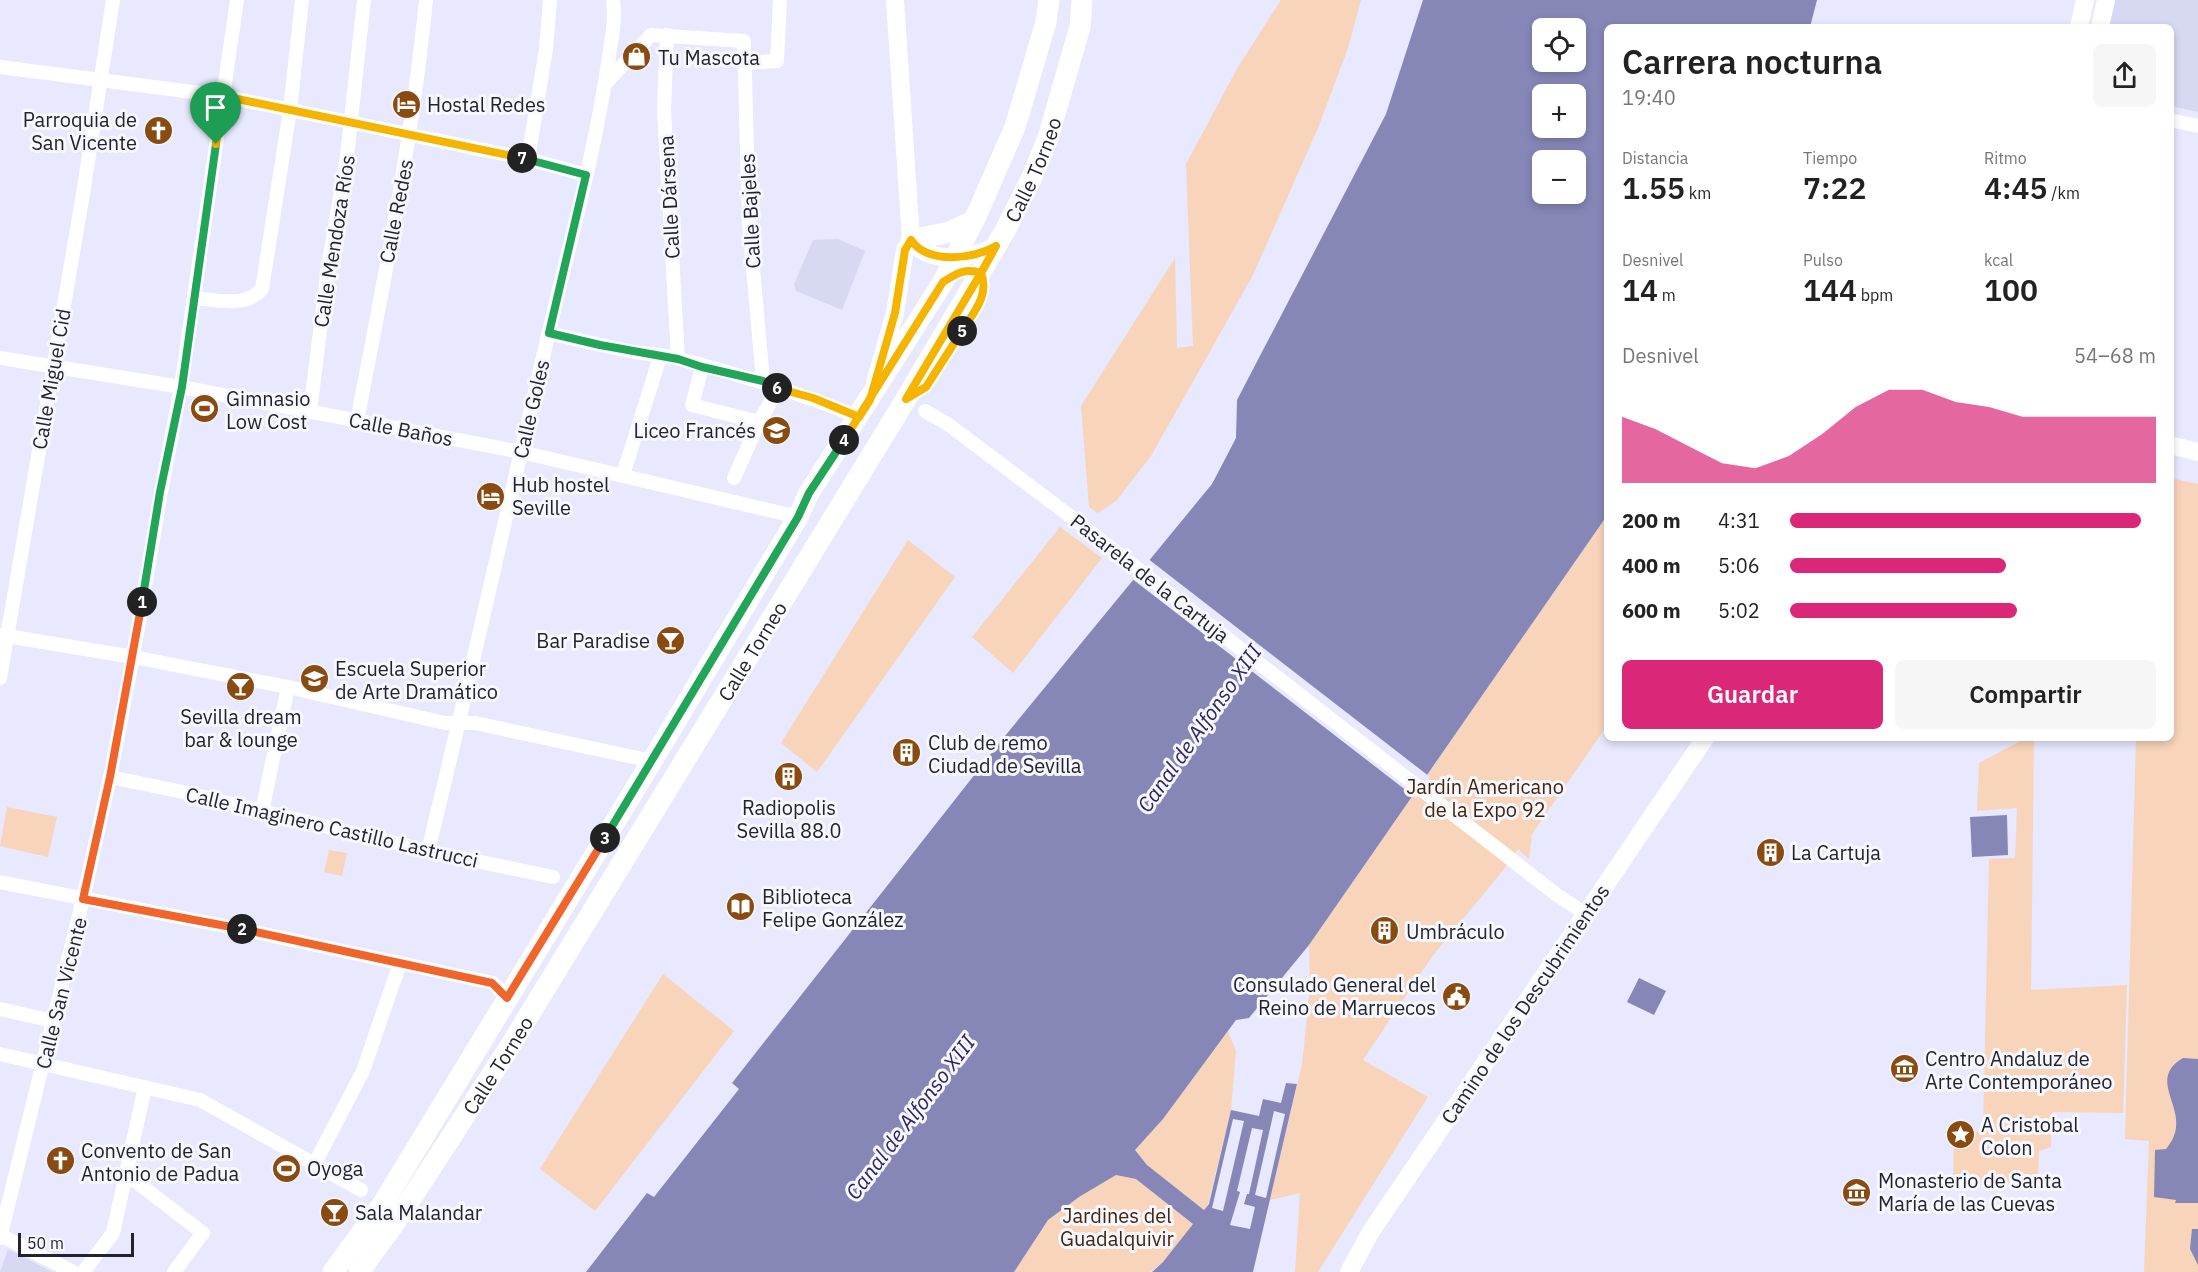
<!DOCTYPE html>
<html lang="es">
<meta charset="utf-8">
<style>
body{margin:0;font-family:"IBM Plex Sans",sans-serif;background:#f6f6f6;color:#222;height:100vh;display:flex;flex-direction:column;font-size:22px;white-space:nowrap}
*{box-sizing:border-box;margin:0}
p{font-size:20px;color:#767676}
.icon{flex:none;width:33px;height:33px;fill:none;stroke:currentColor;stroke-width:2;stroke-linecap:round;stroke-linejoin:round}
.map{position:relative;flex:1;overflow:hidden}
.drawer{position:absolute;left:1604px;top:24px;width:570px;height:717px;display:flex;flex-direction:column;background:#fff;border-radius:9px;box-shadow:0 3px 9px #0003}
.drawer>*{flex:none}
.fabs{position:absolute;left:1532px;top:18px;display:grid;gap:12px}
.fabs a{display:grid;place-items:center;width:54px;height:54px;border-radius:9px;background:#fff;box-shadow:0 3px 9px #0003;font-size:30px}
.scale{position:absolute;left:18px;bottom:15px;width:116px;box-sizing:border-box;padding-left:6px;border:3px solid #232330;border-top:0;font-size:16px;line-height:21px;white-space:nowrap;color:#232330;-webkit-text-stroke:4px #f7f7fe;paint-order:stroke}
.pin{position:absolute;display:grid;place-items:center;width:51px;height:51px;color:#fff;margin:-62px -26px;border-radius:50% 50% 50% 0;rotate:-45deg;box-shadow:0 0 6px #0007}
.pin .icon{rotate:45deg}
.km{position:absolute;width:30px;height:30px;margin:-15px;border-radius:50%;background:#222;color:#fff;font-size:16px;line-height:30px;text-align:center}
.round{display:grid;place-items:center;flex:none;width:63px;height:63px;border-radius:9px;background:#f6f6f6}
.overview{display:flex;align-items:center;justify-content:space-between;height:102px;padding:0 18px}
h1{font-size:33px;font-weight:600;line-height:45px}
.stats{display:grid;grid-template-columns:repeat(3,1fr);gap:9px;height:102px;padding:6px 18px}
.stats div{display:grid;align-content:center}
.stats b{font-size:30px;font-weight:600}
.stats small{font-size:16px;font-weight:400}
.stats p{font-size:16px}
.chart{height:168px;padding:12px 18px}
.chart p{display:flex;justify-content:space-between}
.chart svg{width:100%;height:108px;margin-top:6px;fill:#db2777;opacity:.7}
.action{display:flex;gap:12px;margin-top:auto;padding:12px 18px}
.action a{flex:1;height:69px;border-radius:9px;background:#db2777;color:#fff;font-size:24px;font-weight:600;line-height:69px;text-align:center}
.action a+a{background:#f6f6f6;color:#222}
ul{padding:0 18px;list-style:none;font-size:20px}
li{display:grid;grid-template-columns:96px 72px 1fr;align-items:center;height:45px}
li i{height:15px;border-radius:8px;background:#db2777}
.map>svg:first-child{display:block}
.built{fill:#d7d8f2}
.green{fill:#f8d4ba}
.water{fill:#8687b7;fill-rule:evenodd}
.pier{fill:#e8e8fe}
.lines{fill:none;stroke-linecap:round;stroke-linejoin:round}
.street{stroke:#fff;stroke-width:14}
.secondary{stroke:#fff;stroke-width:18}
.primary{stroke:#fff;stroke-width:21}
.split-1-casing{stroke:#fff;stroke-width:12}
.split-2-casing{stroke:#fff;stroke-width:12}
.split-3-casing{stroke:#fff;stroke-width:12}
.split-4-casing{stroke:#fff;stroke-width:12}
.split-5-casing{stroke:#fff;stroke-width:12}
.split-6-casing{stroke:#fff;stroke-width:12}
.split-7-casing{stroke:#fff;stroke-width:12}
.split-8-casing{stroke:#fff;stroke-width:12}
.split-1{stroke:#22a559;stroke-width:8}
.split-2{stroke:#f0652b;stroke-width:8}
.split-3{stroke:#f0652b;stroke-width:8}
.split-4{stroke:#22a559;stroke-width:8}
.split-5{stroke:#f5b400;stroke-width:8}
.split-6{stroke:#f5b400;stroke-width:8}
.split-7{stroke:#22a559;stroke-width:8}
.split-8{stroke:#f5b400;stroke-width:8}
.labels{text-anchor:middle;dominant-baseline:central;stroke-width:6;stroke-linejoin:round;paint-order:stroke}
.poi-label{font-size:20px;fill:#232330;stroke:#f7f7fe;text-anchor:start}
.street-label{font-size:20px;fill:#232330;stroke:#f7f7fe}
.park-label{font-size:20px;fill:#44240a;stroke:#f7f7fe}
.water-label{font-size:21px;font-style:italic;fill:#2b2460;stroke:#f7f7fe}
</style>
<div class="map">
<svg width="2198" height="1272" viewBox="0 0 2198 1272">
<rect width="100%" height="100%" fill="#e8e8fe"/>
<g class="built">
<polygon points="2114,0 2198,0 2198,112 2171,106 2170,27 2108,27"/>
<polygon points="838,239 865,251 842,310 796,291 794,284 813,240"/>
<polygon points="8,1249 52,1272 0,1272"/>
</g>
<g class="green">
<polygon points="1281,0 1361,0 1348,48 1318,128 1253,275 1151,456 1116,501 1098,513 1089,507 1081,406 1175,258 1177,348 1193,346 1186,164 1238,67"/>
<polygon points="2170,478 2198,484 2198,1272 2144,1272 2149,1141 2125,1139 2136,738 2170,738"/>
<polygon points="1606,517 1606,727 1532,834 1529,859 1518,849 1504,869 1431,958 1363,1060 1428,1097 1318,1272 1295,1272 1300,1193 1270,1200 1302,1065 1310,987 1309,945"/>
<polygon points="1060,527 1102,558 1013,673 972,637"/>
<polygon points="908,540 955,577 817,772 781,743"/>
<polygon points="2026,738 2034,738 2031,990 2127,985 2123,1113 2052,1112 2051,1147 2039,1151 2038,1175 2010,1174 2008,1185 1953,1185 1954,1132 1983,1132 1989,859 2015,858 2017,808 1977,811 1979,763"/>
<polygon points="7,807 57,817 48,857 0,846"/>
<polygon points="329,850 347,853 342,876 324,872"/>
<polygon points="663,974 734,1031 595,1211 540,1169"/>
<polygon points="1228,1031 1236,1051 1231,1110 1208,1204 1204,1210 1147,1165 1135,1150 1163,1119"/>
<polygon points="1116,1175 1136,1179 1193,1224 1163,1262 1150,1272 1014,1272 1048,1220 1079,1197"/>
</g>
<g class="water">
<path d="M 1423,0 L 1817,0 L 1810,27 L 1606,27 L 1606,517 L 1309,945 L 1249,1018 L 1236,1020 L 1163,1119 L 1135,1150 L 1147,1165 L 1204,1210 L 1209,1204 L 1231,1110 L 1259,1116 L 1263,1099 L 1281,1103 L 1286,1083 L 1297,1084 L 1253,1272 L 1152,1272 L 1163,1262 L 1193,1224 L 1136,1179 L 1116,1175 L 1079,1197 L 1048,1220 L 1014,1272 L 586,1272 L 647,1193 L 654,1197 L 739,1089 L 732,1083 L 1005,736 L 1212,484 L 1236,438 L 1237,400 L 1386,114 ZM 1542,28 L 1575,28 L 1575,62 L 1542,62 ZM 1542,94 L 1575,94 L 1575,128 L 1542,128 ZM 1542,160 L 1575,160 L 1575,194 L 1542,194 ZM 1274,1111 L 1285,1114 L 1266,1198 L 1255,1195 ZM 1233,1119 L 1244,1121 L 1223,1211 L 1212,1208 ZM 1252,1128 L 1263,1130 L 1249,1194 L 1247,1194 L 1244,1204 L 1255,1207 L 1250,1229 L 1230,1225 L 1240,1192 L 1237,1191 Z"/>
<polygon points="2007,815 2008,855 1972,857 1970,817"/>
<polygon points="1639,978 1666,991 1654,1015 1627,1002"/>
<path d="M 2183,1058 L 2198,1059 L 2198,1203 L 2175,1203 L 2176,1200 L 2154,1197 L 2155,1150 L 2166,1149 C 2198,1113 2142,1082 2183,1058 Z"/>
<polygon points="2192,1229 2198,1229 2198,1265 2190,1249"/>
</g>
<polygon class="pier" points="1147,558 1430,777 1416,798 1131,578"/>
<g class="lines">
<g class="street">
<polyline points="667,35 664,110 678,359"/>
<polyline points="745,63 777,61 780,0"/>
<polyline points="0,67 223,96 528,159 586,175"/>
<polyline points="605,84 651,35 744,41 749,223 763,381"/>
<polyline points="2170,120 2198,126"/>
<polyline points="528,159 546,49 550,0"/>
<path d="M 194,298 C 217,300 246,308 262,289 L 290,110 L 302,0"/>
<path d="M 549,333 C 577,340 605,346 634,352 C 649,354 665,355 680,359 C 741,375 800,393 859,417"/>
<polyline points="0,358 181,387 521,452 798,517"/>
<polyline points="702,367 692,405 759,422 778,389"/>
<polyline points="310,411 328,268 347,156 364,0"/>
<polyline points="925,411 949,425 1066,513 1557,895 1586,914"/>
<path d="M 357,421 C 384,281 412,142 426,0"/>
<polyline points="623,475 660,357"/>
<polyline points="734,478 759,422"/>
<polyline points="1,635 133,657 288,687 445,723 475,723 652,761"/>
<polyline points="0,678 83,194 113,0"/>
<polyline points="110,777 183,792 428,851 553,877"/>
<polyline points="262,811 288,687"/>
<path d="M 428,851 C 474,663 515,473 560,285 C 578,212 597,138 608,63 C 611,42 616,21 613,0"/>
<polyline points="0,882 245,930 493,983 507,997"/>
<polyline points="0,1009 53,1021"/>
<polyline points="0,1054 200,1100 361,1190"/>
<polyline points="315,1163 363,1071 400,963"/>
<polyline points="126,1174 203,1233 174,1272"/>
<polyline points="0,1235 73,1272"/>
<polyline points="0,1238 83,899 110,777 133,657 161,492 181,387 237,0"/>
<polyline points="83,1272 113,1233 145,1087"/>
</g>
<g class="secondary">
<polyline points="2079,27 2085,0"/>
<polyline points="2100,27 2106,0"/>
<path d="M 911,240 C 928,265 973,259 996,246"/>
<polyline points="875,382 895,313 905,250 911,240 895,0"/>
<polyline points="2170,445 2198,452"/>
<polyline points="1349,1272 1370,1233 1705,738"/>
</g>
<g class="primary">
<polyline points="911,240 950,232 973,221"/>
<polyline points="333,1272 382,1205 652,761 798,517 809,493 943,282 977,214 1015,127 1046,22 1049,0"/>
<path id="s1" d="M 359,1272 L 399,1217 L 507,1051 L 906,399 L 1006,229 L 1032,177 L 1048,138 L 1080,27 L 1082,0"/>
</g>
</g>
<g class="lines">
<defs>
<polyline id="split-1" points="142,602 160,492 182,387 216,144"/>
<polyline id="split-2" points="142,602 110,777 83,899 242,929"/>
<polyline id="split-3" points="242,929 492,983 507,998 605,838"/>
<polyline id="split-4" points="605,838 798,517 809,493 844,440"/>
<path id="split-5" d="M 844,440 L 943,282 C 957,273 965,268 981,273 L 906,399 L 926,387 L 962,331"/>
<path id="split-6" d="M 777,388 L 813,398 L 859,417 L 870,400 L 895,313 L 905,250 L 911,240 C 928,265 974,259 996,246 L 981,273 C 990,295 973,313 962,331"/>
<polyline id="split-7" points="522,158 586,175 549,333 600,345 678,359 702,367 763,381 777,388"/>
<polyline id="split-8" points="216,144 223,96 522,158"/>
</defs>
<use href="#split-1" class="split-1-casing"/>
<use href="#split-2" class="split-2-casing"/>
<use href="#split-3" class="split-3-casing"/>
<use href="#split-4" class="split-4-casing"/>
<use href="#split-5" class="split-5-casing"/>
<use href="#split-6" class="split-6-casing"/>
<use href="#split-7" class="split-7-casing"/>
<use href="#split-8" class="split-8-casing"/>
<use href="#split-1" class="split-1"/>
<use href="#split-2" class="split-2"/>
<use href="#split-3" class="split-3"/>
<use href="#split-4" class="split-4"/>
<use href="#split-5" class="split-5"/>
<use href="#split-6" class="split-6"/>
<use href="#split-7" class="split-7"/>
<use href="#split-8" class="split-8"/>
</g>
<defs>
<symbol id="shop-disc" viewBox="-11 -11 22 22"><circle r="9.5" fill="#8a4b11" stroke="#f7f7fe"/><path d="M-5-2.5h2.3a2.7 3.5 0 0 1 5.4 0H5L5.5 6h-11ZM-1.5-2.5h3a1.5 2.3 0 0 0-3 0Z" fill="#fff"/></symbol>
<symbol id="hotel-disc" viewBox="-11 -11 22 22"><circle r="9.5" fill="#8a4b11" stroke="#f7f7fe"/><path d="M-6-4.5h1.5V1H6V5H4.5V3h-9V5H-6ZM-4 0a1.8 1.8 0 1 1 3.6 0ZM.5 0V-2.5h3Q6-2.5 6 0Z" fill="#fff"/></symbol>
<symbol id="church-disc" viewBox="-11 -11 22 22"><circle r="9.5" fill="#8a4b11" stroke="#f7f7fe"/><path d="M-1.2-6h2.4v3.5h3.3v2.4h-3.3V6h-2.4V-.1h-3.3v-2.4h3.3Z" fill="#fff"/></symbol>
<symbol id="stadium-disc" viewBox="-11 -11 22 22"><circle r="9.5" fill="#8a4b11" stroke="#f7f7fe"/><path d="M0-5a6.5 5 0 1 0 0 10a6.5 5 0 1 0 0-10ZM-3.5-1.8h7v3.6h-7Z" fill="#fff"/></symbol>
<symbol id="school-disc" viewBox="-11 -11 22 22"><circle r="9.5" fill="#8a4b11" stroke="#f7f7fe"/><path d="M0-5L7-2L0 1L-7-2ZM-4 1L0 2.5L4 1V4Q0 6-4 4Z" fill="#fff"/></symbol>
<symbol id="bar-disc" viewBox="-11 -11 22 22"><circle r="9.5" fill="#8a4b11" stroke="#f7f7fe"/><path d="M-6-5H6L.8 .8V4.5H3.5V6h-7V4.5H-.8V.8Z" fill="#fff"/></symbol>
<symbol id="university-disc" viewBox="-11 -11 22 22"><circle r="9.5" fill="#8a4b11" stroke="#f7f7fe"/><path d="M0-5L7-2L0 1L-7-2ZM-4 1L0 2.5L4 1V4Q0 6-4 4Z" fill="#fff"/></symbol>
<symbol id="building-disc" viewBox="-11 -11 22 22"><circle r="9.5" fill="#8a4b11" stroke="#f7f7fe"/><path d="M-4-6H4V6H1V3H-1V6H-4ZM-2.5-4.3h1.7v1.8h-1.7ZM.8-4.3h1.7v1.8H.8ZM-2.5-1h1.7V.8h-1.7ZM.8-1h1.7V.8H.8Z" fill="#fff"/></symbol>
<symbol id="library-disc" viewBox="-11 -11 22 22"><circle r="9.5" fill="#8a4b11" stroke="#f7f7fe"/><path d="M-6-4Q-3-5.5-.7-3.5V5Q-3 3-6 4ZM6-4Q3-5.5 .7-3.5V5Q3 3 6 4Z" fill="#fff"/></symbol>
<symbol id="civic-disc" viewBox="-11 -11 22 22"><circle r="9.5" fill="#8a4b11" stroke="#f7f7fe"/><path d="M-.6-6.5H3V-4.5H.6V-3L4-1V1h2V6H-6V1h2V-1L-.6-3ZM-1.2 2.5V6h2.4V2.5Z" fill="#fff"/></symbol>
<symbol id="museum-disc" viewBox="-11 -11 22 22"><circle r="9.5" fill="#8a4b11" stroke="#f7f7fe"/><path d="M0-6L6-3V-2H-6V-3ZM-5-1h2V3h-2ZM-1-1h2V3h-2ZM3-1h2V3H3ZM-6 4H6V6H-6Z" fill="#fff"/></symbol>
<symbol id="sight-disc" viewBox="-11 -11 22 22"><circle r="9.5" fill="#8a4b11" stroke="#f7f7fe"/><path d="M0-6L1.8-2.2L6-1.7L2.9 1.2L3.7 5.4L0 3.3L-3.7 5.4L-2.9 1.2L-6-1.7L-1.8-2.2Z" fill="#fff"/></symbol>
</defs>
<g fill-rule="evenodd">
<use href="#shop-disc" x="620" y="40" width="33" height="33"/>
<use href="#hotel-disc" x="390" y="88" width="33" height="33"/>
<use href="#church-disc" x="142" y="114" width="33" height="33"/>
<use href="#stadium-disc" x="188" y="392" width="33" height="33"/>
<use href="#school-disc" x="760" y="414" width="33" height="33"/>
<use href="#hotel-disc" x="474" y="480" width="33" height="33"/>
<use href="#bar-disc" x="654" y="624" width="33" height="33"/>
<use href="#university-disc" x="298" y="662" width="33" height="33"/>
<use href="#bar-disc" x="224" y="670" width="33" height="33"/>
<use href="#building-disc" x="890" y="736" width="33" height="33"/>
<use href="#building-disc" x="772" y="760" width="33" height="33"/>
<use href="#building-disc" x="1754" y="836" width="33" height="33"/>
<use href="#library-disc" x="724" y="890" width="33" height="33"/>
<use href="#building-disc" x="1368" y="914" width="33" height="33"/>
<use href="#civic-disc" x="1440" y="980" width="33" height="33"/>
<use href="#museum-disc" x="1888" y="1052" width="33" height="33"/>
<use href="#sight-disc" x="1944" y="1118" width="33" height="33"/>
<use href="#church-disc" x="44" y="1144" width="33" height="33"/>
<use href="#stadium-disc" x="270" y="1152" width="33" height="33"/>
<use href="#museum-disc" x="1840" y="1176" width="33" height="33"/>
<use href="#bar-disc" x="318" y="1196" width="33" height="33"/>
</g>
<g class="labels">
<g class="poi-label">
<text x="658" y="57">Tu Mascota</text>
<text x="427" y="104">Hostal Redes</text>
<text x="137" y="119" text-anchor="end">Parroquia de<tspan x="137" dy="23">San Vicente</tspan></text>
<text x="226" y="398">Gimnasio<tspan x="226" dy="23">Low Cost</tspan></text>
<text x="756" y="430" text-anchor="end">Liceo Francés</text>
<text x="512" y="484">Hub hostel<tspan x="512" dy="23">Seville</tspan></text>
<text x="650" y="640" text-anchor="end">Bar Paradise</text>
<text x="335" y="668">Escuela Superior<tspan x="335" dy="23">de Arte Dramático</tspan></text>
<text x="241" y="716" text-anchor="middle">Sevilla dream<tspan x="241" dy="23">bar &amp; lounge</tspan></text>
<text x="928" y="742">Club de remo<tspan x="928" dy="23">Ciudad de Sevilla</tspan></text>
<text x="789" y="807" text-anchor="middle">Radiopolis<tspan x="789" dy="23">Sevilla 88.0</tspan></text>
<text x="1791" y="852">La Cartuja</text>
<text x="762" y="896">Biblioteca<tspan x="762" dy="23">Felipe González</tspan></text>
<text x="1406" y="931">Umbráculo</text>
<text x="1436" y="984" text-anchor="end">Consulado General del<tspan x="1436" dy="23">Reino de Marruecos</tspan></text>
<text x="1925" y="1058">Centro Andaluz de<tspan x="1925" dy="23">Arte Contemporáneo</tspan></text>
<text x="1981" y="1124">A Cristobal<tspan x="1981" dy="23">Colon</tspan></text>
<text x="81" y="1150">Convento de San<tspan x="81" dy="23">Antonio de Padua</tspan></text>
<text x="307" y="1168">Oyoga</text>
<text x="1878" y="1180">Monasterio de Santa<tspan x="1878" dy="23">María de las Cuevas</tspan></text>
<text x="355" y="1212">Sala Malandar</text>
</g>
<g class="street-label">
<text stroke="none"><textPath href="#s1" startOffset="1293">Calle Torneo</textPath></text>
<text transform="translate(669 197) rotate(-93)">Calle Dársena</text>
<text transform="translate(396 211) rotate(-79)">Calle Redes</text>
<text transform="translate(750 211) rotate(-93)">Calle Bajeles</text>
<text transform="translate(334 241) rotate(-81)">Calle Mendoza Ríos</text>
<text transform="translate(51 379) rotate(-80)">Calle Miguel Cid</text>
<text transform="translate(531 409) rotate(-77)">Calle Goles</text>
<text transform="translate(401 429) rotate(11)">Calle Baños</text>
<text transform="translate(1150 578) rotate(38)">Pasarela de la Cartuja</text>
<text stroke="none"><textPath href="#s1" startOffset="735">Calle Torneo</textPath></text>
<text transform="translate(332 827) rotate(13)">Calle Imaginero Castillo Lastrucci</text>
<text transform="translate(61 993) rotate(-76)">Calle San Vicente</text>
<text transform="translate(1525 1004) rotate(-56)">Camino de los Descubrimientos</text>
<text stroke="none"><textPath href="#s1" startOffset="249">Calle Torneo</textPath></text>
</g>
<g class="park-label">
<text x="1485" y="786">Jardín Americano<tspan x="1485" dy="23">de la Expo 92</tspan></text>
<text x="1117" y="1215">Jardines del<tspan x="1117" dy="23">Guadalquivir</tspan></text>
</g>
<g class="water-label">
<text transform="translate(1199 728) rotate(-55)">Canal de Alfonso XIII</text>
<text transform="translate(910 1117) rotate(-53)">Canal de Alfonso XIII</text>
</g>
</g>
</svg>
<div class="fabs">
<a><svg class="icon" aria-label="locate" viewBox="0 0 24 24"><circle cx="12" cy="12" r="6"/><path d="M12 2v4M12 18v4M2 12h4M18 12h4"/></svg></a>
<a>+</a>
<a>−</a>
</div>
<div class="scale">50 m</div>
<div class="pin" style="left:216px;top:144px;background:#1e9e55"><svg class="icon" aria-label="arrive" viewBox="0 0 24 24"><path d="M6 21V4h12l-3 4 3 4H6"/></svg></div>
<b class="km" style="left:142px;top:602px">1</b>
<b class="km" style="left:242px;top:929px">2</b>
<b class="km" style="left:605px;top:838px">3</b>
<b class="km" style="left:844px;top:440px">4</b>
<b class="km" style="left:962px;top:331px">5</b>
<b class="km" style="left:777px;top:388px">6</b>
<b class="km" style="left:522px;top:158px">7</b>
<section class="drawer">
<div class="overview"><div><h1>Carrera nocturna</h1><p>19:40</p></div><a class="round"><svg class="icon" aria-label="share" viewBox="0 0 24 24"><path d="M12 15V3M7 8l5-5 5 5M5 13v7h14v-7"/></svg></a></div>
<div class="stats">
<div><p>Distancia</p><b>1.55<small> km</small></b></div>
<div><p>Tiempo</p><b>7:22</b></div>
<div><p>Ritmo</p><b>4:45<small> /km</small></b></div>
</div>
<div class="stats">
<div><p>Desnivel</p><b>14<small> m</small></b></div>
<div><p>Pulso</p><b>144<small> bpm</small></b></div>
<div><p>kcal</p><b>100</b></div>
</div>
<div class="chart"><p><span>Desnivel</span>54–68 m</p>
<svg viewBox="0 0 160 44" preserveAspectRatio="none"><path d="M0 44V17L10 22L20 29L30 36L40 38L50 33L60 24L70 13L80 6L90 6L100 11L110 13L120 17L130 17L140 17L150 17L160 17V44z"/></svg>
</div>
<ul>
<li><b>200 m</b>4:31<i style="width:96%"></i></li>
<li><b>400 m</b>5:06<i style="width:59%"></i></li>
<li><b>600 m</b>5:02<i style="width:62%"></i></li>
</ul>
<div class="action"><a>Guardar</a><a>Compartir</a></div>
</section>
</div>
